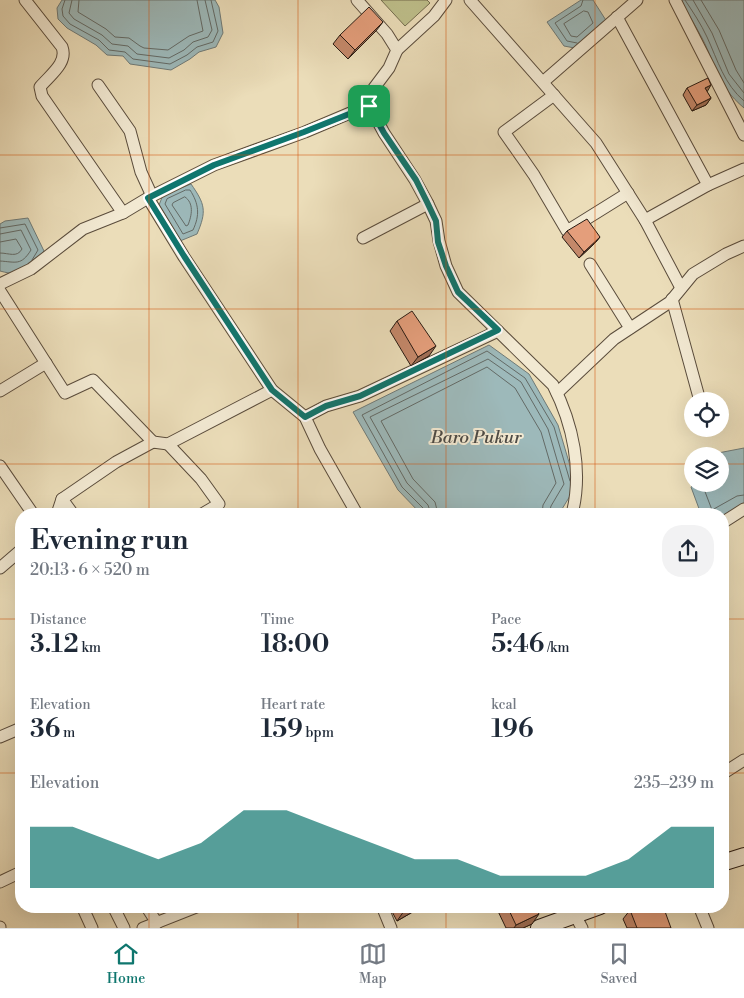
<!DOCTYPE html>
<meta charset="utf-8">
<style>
body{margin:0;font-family:"Libre Bodoni",serif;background:#f2f2f3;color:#1f2937;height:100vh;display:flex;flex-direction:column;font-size:19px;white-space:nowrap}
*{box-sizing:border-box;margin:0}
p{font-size:16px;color:#747a83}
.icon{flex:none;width:28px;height:28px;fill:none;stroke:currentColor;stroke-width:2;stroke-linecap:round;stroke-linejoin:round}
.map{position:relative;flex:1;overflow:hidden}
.sheet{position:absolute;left:15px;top:508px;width:714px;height:405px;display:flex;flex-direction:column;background:#fff;border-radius:20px;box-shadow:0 5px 20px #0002}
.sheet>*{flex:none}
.fabs{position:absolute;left:684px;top:392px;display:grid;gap:10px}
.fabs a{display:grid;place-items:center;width:45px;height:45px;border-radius:50%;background:#fff;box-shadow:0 5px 20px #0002;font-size:25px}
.pin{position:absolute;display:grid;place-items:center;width:42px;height:42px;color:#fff;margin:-21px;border-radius:10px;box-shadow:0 2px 8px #0006}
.round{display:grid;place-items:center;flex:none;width:52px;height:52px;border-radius:20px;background:#f2f2f3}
.headline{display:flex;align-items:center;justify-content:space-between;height:85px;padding:0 15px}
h1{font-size:28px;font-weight:600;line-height:38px}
.stats{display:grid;grid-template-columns:repeat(3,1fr);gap:8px;height:85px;padding:5px 15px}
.stats div{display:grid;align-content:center}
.stats b{font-size:25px;font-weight:600}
.stats small{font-size:14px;font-weight:400}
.stats p{font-size:14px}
.chart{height:140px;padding:10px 15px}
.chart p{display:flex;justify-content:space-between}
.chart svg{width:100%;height:90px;margin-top:5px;fill:#0f766e;opacity:.7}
.dock{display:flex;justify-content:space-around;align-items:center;height:70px;border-top:1px solid #e0e1e3;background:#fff;font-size:14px;color:#747a83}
.dock a{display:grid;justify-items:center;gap:2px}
.dock .active{color:#0f766e}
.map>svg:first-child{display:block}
.green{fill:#bebf8b;stroke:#746d4f}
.water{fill:#9db9ba;stroke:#6f7a77}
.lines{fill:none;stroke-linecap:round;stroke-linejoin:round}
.shore{stroke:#636a66;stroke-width:1}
.street-casing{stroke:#5a4c3c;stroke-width:13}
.secondary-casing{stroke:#291b13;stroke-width:18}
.street{stroke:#f2e9d2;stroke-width:11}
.secondary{stroke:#f2e9d2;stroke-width:16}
.wall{fill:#c4886a;stroke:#291b13}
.shaded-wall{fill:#a06f56;stroke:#291b13}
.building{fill:#e49e7b;stroke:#291b13}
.route-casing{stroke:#fff;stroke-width:10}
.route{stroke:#0f766e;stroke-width:6}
.grid{fill:none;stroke:#d5530d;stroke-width:1;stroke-opacity:0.55}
.labels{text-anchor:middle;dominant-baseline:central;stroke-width:4;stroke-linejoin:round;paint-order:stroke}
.water-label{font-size:18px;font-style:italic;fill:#4c4a45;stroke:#f2e9d2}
</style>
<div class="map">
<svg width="744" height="928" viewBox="0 0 744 928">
<rect width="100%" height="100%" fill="#ebddb9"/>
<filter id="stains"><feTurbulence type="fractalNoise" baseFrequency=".004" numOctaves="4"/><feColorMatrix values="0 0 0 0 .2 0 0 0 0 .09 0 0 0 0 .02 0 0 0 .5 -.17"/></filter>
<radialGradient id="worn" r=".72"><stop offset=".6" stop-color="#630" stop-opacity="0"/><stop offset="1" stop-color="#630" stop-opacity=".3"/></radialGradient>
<polygon class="green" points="381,0 427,0 430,3 405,26"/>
<g class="water">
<polygon points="62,0 215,0 219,7 223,33 216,47 199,52 190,59 171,70 130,64 123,56 107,55 96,45 67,28 58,19 57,8"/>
<polygon points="581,0 593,0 609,25 580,49 564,46 547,22"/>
<path d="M 680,0 L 744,0 L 744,108 C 716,84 717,67 702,38 C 695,25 687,12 680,0 Z"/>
<path d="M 191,184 C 205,204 207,211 197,234 L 180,241 L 159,205 L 163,195 Z"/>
<path d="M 28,218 L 44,251 C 30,270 25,278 0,271 L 0,224 L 5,221 Z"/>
<polygon points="489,345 529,374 558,425 576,486 559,514 421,514 398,490 353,412"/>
<polygon points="744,448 744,505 723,518 722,514 701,514 691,487 694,484 720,484 720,456 715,456 718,453"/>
</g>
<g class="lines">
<g class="shore">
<polyline points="65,0 62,9 63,16 70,24 99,40 109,50 125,52 133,59 170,64 187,55 197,47 213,42 218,31 211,0"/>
<polyline points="72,0 69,13 74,19 102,35 112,44 128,46 137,54 169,58 184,50 193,42 208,37 212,30 205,0"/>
<polyline points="79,0 78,12 106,29 115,37 129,38 140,46 144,48 168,50 189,36 203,31 197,0"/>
<path d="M 685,0 C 693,12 701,24 707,37 C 718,61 724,84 744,101"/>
<polyline points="693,0 712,33 729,74 744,93"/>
<polyline points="701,0 719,30 736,70 744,83"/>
<polygon points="584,11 588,12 593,23 577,37 571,36 564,24"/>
<polyline points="577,43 567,41 555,23 581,6 583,0"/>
<path d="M 186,190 L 190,190 C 199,204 200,215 193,230 L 183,234 L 165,204 L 167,199 Z"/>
<path d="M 185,197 C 194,203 192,215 188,225 L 186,226 L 172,205 L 173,203 Z"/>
<polyline points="0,228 25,224 38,250 32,260"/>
<path d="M 0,234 L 21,230 L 31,250 C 21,266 16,262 0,261"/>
<path d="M 0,242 L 16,239 L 22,249 C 17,258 9,253 0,253"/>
<polyline points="704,484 704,489 712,510 737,496 744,495"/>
<polyline points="424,514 423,508 402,487 362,415 487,351 525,378 554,427 570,481"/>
<polyline points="431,514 428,505 407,483 370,417 488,359 521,382 548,429 564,484 551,506 549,514"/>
<polyline points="438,514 435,502 413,479 381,421 487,367 515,388 541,432 556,483 543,505 542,514"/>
</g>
<defs>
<g id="street">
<path d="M 25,0 L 62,47 C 68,63 50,75 40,87 L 42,96 L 123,213"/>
<path d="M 357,0 L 387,34 L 397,50 L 389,68 L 374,88 L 369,105 L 384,133 L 415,180 L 427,202 L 436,221 L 439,241 L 446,266 L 458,292 L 553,385 C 573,424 583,471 572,514"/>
<polyline points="470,0 596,143 645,220 681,288"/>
<polyline points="675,0 744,135"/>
<polyline points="617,17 708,185"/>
<polyline points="397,50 434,16 446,0"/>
<polyline points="543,82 637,0"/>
<polyline points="98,85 130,131 141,172 152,196"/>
<polyline points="554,95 504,132 534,175 567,231 628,193"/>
<polyline points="645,220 708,185 744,169"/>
<polyline points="363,238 428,204"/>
<polyline points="590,264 630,328"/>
<polyline points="0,284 31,269 83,229 123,213 148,198"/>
<polyline points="0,291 65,393 93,380 153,442"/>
<polyline points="672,299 700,401"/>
<polyline points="0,391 46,363"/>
<polyline points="557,393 614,339 670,302 693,274 726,254 744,246"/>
<polyline points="305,417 326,406 360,396 498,331"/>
<polyline points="168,444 201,479 219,504 202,514"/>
<polyline points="0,466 33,514"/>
<polyline points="62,499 73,514"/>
<polyline points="57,514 62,499 116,462 153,442 168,444 272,390"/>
<polyline points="357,514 320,449 305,417 272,390 184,257 148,198 214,165 305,132 369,105"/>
<polyline points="722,523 744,509"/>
<polyline points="0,568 21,550"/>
<polyline points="0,737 21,728"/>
<polyline points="722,774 744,760"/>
<polyline points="0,882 21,872"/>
<polyline points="82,906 92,928"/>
<polyline points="113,906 124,928"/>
<polyline points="146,906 157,923"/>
<polyline points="382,906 391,928"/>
<polyline points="699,906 708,928"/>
<polyline points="575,915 582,928"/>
<polyline points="0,927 0,928"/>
<polyline points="143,928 199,906"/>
</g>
<g id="secondary">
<polyline points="722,863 744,856"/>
<polyline points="539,928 600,906"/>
</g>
</defs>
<use href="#street" class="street-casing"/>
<use href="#secondary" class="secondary-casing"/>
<use href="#street" class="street"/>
<use href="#secondary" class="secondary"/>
</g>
<g class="wall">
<polygon points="376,31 348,59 333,44 340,35"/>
<polygon points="687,88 707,92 711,98 706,105 692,111 683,95"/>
<polygon points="567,231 600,237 595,243 579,258 562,237"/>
<polygon points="397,321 429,356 411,366 390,331"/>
<polygon points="389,906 423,906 397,921"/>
<polygon points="496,906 535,906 532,924 523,928 506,928 496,907"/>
<polygon points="630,910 671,928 627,928 623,919"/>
</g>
<g class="shaded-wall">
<polygon points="383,22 376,31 348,59 355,50"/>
<polygon points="711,85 707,92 705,88"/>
<polygon points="711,98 706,105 692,111 697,105"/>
<polygon points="600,237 595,243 579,258 584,252"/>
<polygon points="436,346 429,356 411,366 418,357"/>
<polygon points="413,906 423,906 397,921 404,911"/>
<polygon points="539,914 532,924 523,928 514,928 516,925"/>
</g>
<g class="building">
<polygon points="369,7 383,22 355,50 340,35"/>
<polygon points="708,78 711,85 705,88 711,98 697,105 687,88"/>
<polygon points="587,219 600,237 584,252 567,231"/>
<polygon points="412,311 436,346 418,357 397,321"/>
<polygon points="401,906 413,906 404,911"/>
<polygon points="507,906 535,906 539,914 516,925"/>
<polygon points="639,906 663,906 671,928 637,928 630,910"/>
</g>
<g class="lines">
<defs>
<polygon id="route" points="369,106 384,133 416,180 427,202 436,221 438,242 446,266 458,292 498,330 360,396 326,406 305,417 272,390 184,256 148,198 214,165 304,132"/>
</defs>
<use href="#route" class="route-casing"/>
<use href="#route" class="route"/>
</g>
<path class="grid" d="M 149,0 L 149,514M 298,0 L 298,514M 446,0 L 446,514M 595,0 L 595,514M 0,155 L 744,155M 0,309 L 744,309M 0,464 L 692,464M 720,464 L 744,464M 0,619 L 21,619M 722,619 L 744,619M 0,773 L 21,773M 722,773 L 744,773M 149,906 L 149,928M 298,906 L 298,928M 446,906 L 446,928M 595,906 L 595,928"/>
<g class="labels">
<g class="water-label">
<text x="476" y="437">Baro Pukur</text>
</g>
</g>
<rect width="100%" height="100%" filter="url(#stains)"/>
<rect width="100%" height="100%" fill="url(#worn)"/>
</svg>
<div class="fabs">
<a><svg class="icon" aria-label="locate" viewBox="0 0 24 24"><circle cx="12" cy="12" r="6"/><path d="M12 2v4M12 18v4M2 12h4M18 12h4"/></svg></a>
<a><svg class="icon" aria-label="layers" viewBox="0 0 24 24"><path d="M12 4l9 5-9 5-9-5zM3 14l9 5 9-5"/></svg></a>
</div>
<div class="pin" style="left:369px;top:106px;background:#1e9e55"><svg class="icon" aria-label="arrive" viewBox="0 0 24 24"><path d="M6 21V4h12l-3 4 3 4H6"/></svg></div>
<section class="sheet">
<div class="headline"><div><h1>Evening run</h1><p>20:13 · 6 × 520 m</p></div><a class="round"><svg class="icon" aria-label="share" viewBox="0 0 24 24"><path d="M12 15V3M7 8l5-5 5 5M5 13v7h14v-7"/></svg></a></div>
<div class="stats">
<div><p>Distance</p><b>3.12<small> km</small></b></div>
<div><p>Time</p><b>18:00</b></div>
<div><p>Pace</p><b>5:46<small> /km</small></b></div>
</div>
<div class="stats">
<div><p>Elevation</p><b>36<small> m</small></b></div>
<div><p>Heart rate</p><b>159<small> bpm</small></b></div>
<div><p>kcal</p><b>196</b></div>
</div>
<div class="chart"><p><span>Elevation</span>235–239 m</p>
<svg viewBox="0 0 160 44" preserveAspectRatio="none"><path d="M0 44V14L10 14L20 22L30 30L40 22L50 6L60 6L70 14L80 22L90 30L100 30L110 38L120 38L130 38L140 30L150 14L160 14V44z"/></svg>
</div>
</section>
</div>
<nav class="dock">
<a class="active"><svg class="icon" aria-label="home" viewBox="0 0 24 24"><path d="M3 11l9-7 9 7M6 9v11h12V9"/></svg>Home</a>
<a><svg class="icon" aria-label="map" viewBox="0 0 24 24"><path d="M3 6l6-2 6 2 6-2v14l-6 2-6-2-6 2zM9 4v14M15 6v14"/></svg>Map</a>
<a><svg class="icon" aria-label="saved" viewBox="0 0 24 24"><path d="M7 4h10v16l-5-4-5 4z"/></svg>Saved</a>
</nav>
